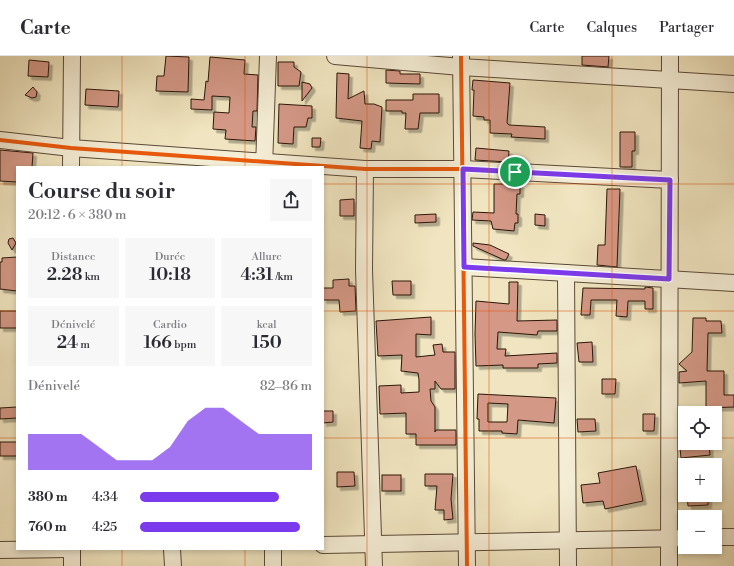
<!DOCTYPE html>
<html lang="fr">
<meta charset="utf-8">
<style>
body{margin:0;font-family:"Libre Bodoni",serif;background:#f7f7f7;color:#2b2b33;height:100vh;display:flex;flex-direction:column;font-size:15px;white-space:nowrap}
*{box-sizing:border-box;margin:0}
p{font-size:13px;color:#7c7c81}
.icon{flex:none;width:22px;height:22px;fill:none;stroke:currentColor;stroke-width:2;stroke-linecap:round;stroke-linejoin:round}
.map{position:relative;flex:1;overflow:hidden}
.details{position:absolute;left:16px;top:110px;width:308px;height:384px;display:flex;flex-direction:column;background:#fff;border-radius:0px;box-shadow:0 2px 6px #0003}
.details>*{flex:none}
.tools{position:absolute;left:678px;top:350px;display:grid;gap:8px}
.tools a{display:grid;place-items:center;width:44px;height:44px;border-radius:0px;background:#fff;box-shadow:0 2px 6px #0003;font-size:20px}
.pin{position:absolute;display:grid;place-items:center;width:34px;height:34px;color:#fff;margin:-17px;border:2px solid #fff;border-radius:50%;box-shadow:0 1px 4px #0007}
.round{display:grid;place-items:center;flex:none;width:42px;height:42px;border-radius:0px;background:#f7f7f7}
.overview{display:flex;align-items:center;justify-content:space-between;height:68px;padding:0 12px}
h1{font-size:22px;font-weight:600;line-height:30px}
.figures{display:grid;grid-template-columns:repeat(3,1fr);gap:6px;height:68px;padding:4px 12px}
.figures div{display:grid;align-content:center;border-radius:0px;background:#f7f7f7;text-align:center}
.figures b{font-size:17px;font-weight:600}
.figures small{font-size:11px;font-weight:400}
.figures p{font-size:11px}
.chart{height:112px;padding:8px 12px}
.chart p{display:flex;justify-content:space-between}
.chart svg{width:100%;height:72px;margin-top:4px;fill:#7c3aed;opacity:.7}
ul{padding:0 12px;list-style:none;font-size:13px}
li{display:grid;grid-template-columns:64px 48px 1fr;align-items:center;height:30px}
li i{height:10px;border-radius:5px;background:#7c3aed}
header{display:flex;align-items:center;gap:24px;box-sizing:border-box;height:56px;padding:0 20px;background:#fff;border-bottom:1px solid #e1e1e2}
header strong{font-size:19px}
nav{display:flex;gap:22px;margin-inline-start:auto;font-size:14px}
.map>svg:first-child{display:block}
.building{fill:#d49886;stroke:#291509;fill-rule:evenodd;filter:url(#shadow)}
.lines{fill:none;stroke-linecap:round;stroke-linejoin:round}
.minor-casing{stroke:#5b4937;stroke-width:18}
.minor{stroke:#f5eed6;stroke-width:16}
.cycleway-casing{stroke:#f5eed6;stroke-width:6}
.cycleway{stroke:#e8590c;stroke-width:4}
.route-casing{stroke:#fff;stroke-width:8}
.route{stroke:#7c3aed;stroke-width:5}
.grid{fill:none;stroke:#de560c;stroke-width:1;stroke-opacity:0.55}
</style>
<header>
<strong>Carte</strong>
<nav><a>Carte</a><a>Calques</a><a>Partager</a></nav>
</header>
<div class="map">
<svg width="734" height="510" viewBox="0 0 734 510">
<defs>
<filter id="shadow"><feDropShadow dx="3.5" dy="3.5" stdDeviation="0" flood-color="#0004"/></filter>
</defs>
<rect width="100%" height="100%" fill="#f0e5c0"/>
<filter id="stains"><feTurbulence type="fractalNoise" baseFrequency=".005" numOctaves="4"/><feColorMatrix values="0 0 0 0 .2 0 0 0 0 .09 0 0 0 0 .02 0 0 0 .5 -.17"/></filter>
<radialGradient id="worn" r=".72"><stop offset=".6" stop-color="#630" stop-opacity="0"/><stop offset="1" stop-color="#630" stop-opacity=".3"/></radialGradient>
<g class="building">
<polygon points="166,0 189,1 188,36 156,35 157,20 164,20"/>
<polygon points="582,0 609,0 608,11 582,9"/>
<polygon points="210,1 245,4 244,18 258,19 257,55 253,55 252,71 256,71 255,85 225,83 226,74 213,73 214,56 229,57 230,41 212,40 212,54 191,53 191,43 204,44 206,25 208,26"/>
<polygon points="29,4 49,6 48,21 28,20"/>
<polygon points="278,6 294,6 294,11 301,16 299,30 278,30"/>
<polygon points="386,14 400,15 400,18 420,18 420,28 386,27"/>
<polygon points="337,17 349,18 348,43 364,35 365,48 374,48 382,51 380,86 372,85 371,93 360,92 362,65 336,62"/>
<polygon points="473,24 510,27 507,67 509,69 545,71 545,83 511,81 512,78 490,77 490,64 484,64 484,61 473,60 474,34 472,34"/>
<polygon points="302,26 310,28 312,32 302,45"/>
<polygon points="33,31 37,36 36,41 32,42 25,39"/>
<polygon points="86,33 119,35 118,51 85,49"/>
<polygon points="413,38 439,38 439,57 420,57 418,73 405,73 406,57 402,57 402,55 386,55 386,44 413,44"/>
<polygon points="279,48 312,50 312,62 308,62 306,71 294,71 293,88 278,87"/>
<polygon points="620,76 635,76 635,95 632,95 632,111 620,111"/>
<polygon points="312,82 321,82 320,91 312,91"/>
<polygon points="476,92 509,95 508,106 475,104"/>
<polygon points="0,94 33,97 32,111 17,111 17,126 0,125"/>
<polygon points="494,128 520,128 520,138 517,138 516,158 518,158 518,167 515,167 514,175 493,173 491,165 472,164 473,156 494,157"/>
<polygon points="607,133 620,133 617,211 597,209 598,189 605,189"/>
<polygon points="354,143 354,160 340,160 340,144"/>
<polygon points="436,158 436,166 415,167 415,159"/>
<polygon points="535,158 545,159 545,170 535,169"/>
<polygon points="13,182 16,187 12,194 8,187 9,183"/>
<polygon points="473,187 490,189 509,198 506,204 504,204 473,190"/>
<polygon points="17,201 17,235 0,233 0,206 2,206 2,202"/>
<polygon points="349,223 349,230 355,230 356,255 340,256 339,244 323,244 323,232 333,232 333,224"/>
<polygon points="392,225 411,225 411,239 393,239"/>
<polygon points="509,226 518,226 517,265 557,264 557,275 538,275 537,279 498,276 497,293 506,293 505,300 557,297 557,307 538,308 538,312 503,312 503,309 476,310 475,278 476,245 509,248"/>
<polygon points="645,231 653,232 653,253 645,253 645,245 628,245 627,261 616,260 617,244 591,244 590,259 581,259 583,232 645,233"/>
<rect x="0" y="255" width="17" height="17"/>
<polygon points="431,261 431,279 416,278 416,301 435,299 433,289 442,288 443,296 455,296 455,333 441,333 435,325 435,333 430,333 431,345 435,351 435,376 436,374 456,374 456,389 416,389 416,378 406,378 406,357 380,358 379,330 401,329 401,337 419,336 419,324 418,317 401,315 402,299 378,300 376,265"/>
<polygon points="693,262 706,262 706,265 721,265 722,277 708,277 707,315 724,315 724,339 734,339 734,351 706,352 706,325 679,327 679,316 687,315 679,308 692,296"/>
<polygon points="592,286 593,306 579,306 577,287"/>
<polygon points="602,323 616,323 615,338 602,338"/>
<path d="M 478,338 L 556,342 L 554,367 L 518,364 L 517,378 L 502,377 L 502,375 L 479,375 L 479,363 L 477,363 ZM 488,347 L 508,348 L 507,366 L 488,366 Z"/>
<polygon points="17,351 17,362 0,363 0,352"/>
<polygon points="323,355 333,355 333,366 323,367"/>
<polygon points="643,358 655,358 654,375 643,375"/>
<polygon points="577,363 595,363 596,375 578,376"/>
<rect x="0" y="386" width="17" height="14"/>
<polygon points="709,389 710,399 681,402 680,392"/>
<polygon points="636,410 643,445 605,453 603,445 583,447 581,429 600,427 598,417"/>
<polygon points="337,416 354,416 355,430 337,431"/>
<polygon points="425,418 453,418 451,443 453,463 444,464 444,454 435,454 437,430 425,430"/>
<rect x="382" y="419" width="19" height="16"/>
<polygon points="687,439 708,439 708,449 688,450"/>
</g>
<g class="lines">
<defs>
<g id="minor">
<polyline points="335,0 461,11 734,28"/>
<polyline points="461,0 467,510"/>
<polyline points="0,84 71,92 365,113 463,113 670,124"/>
<polyline points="71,111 72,0"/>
<polyline points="264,111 268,0"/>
<polyline points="365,113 364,214 374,510"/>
<polyline points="464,211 734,227"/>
<polyline points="566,217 568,510"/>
<polyline points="715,481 734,481"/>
<polyline points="323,489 685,482"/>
<polyline points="72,493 72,510"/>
<polyline points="172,493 173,510"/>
<polyline points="273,493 273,510"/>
<polyline points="0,494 70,493"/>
<polyline points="669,510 670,0"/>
</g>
</defs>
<use href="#minor" class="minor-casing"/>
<use href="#minor" class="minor"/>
<defs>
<g id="cycleway">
<polyline points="461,0 467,510"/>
<polyline points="0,84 71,92 365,113 463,113 670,124"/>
</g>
</defs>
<use href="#cycleway" class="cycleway-casing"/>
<use href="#cycleway" class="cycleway"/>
</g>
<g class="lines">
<defs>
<polygon id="route" points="463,113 670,124 669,223 464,211"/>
</defs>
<use href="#route" class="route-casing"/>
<use href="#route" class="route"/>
</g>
<path class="grid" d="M 122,0 L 122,111M 245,0 L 245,111M 367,0 L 367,510M 489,0 L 489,510M 612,0 L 612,510M 0,128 L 17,128M 323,128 L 734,128M 0,255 L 17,255M 323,255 L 734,255M 0,382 L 17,382M 323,382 L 685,382M 715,382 L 734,382M 122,493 L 122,510M 245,493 L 245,510"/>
<rect width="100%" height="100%" filter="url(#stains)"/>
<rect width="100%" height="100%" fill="url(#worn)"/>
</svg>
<div class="tools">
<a><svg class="icon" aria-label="locate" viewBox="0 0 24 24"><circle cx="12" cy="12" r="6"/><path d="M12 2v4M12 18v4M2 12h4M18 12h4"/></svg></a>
<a>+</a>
<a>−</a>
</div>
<div class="pin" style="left:515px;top:116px;background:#1e9e55"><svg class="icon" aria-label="arrive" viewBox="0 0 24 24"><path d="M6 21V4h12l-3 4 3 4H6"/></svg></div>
<section class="details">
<div class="overview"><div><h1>Course du soir</h1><p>20:12 · 6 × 380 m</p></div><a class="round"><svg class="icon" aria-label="share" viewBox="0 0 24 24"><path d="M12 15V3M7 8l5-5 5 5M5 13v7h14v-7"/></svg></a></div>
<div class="figures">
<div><p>Distance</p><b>2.28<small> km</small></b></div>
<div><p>Durée</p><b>10:18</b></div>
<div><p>Allure</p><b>4:31<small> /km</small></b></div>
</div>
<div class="figures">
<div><p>Dénivelé</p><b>24<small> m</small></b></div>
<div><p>Cardio</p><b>166<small> bpm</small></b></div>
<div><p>kcal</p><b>150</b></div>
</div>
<div class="chart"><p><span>Dénivelé</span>82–86 m</p>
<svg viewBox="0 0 160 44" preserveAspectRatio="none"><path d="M0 44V22L10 22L20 22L30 22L40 30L50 38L60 38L70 38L80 30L90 14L100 6L110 6L120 14L130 22L140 22L150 22L160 22V44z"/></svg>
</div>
<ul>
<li><b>380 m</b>4:34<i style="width:81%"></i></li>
<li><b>760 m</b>4:25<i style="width:93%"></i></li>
</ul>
</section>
</div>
